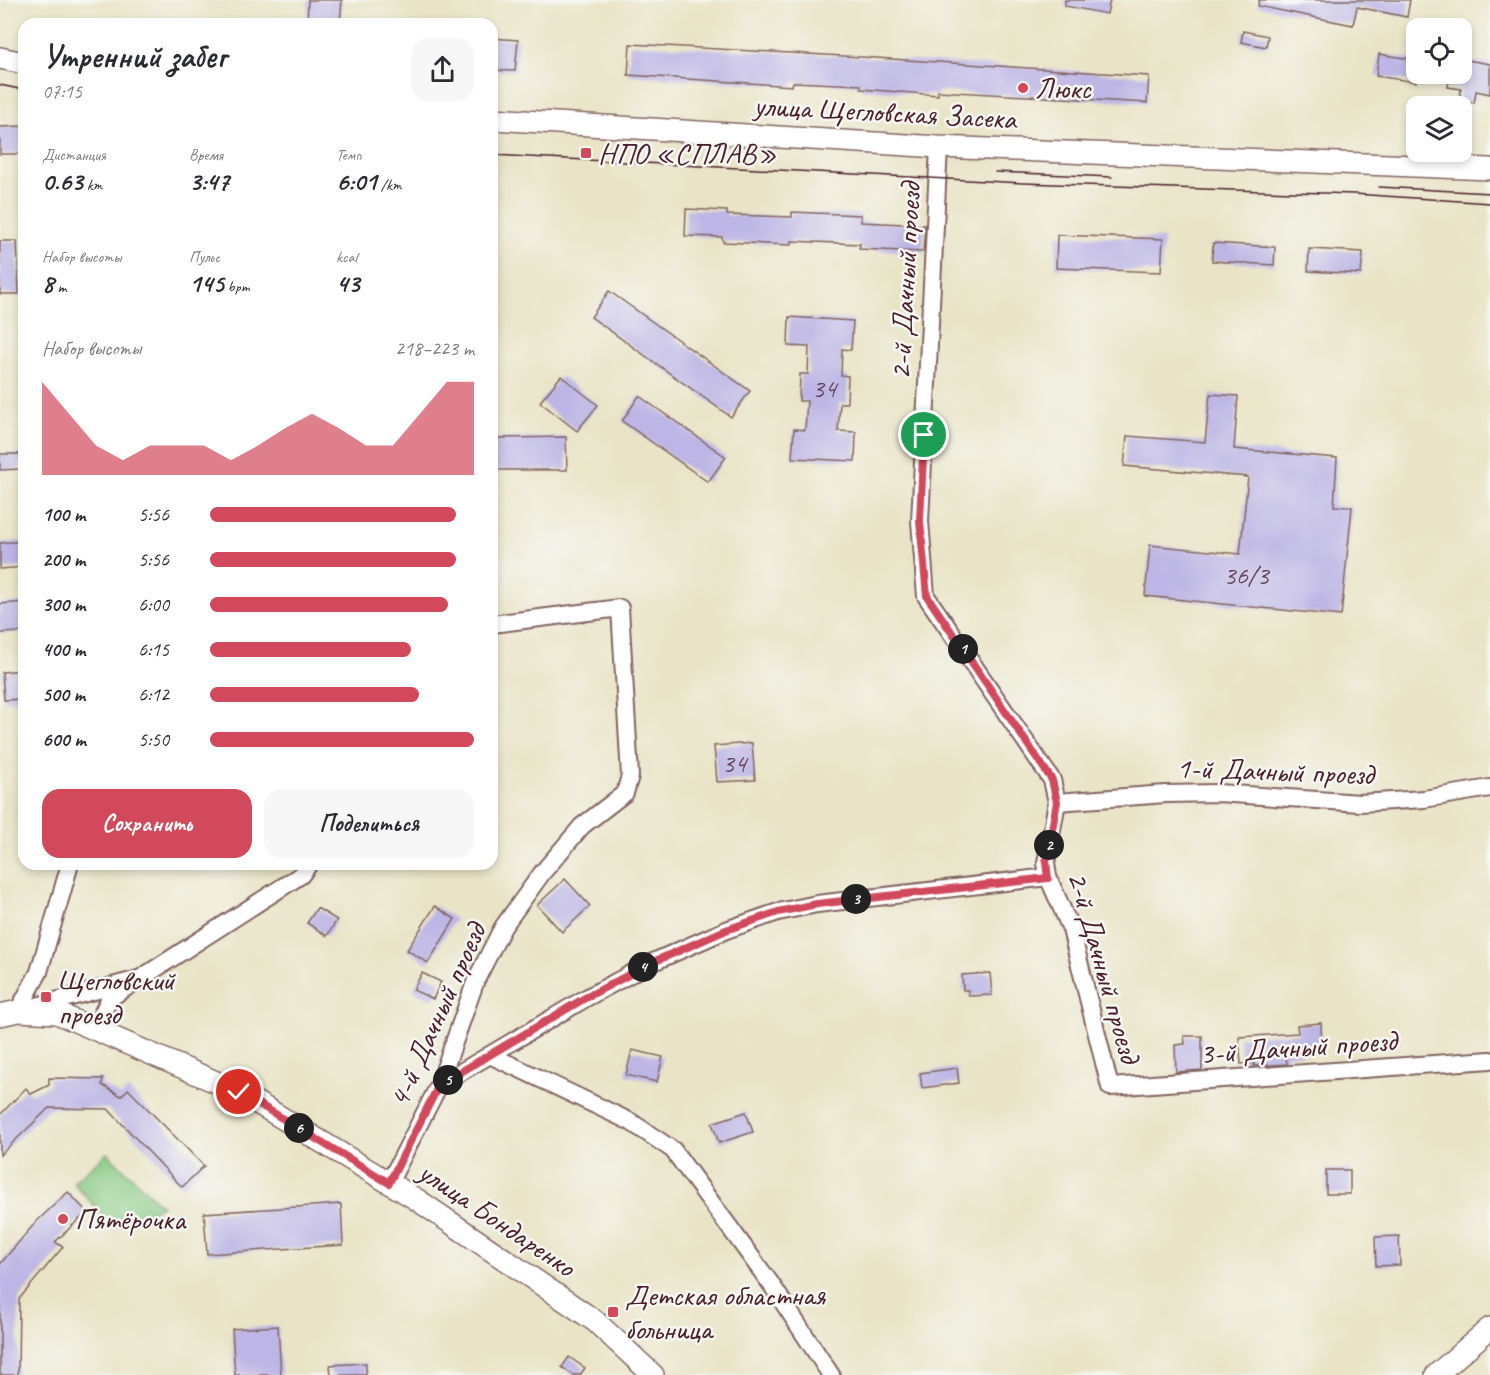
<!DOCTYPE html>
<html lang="ru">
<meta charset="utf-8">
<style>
body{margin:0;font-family:Caveat,sans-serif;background:#f7f7f7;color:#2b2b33;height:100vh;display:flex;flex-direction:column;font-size:22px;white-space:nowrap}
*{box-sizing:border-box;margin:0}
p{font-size:20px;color:#7c7c81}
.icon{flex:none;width:33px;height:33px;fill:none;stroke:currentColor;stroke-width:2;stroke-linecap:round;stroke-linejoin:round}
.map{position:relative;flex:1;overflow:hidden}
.side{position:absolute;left:18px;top:18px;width:480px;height:852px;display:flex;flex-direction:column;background:#fff;border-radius:18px;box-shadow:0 3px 9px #0003}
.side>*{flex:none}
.buttons{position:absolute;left:1406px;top:18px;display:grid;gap:12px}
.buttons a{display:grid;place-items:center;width:66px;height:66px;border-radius:12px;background:#fff;box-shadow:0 3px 9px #0003;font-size:30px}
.pin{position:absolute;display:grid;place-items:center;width:51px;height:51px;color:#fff;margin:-26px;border:3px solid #fff;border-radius:50%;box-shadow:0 2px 6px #0007}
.km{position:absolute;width:30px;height:30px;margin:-15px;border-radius:50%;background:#222;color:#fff;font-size:16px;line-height:30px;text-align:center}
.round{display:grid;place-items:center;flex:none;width:63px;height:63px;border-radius:18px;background:#f7f7f7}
.overview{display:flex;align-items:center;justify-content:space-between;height:102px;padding:0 24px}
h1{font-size:33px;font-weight:700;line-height:45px}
.figures{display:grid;grid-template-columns:repeat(3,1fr);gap:9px;height:102px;padding:6px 24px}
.figures div{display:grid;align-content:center}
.figures b{font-size:26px;font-weight:700}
.figures small{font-size:16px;font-weight:400}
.figures p{font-size:16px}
.chart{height:168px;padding:12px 24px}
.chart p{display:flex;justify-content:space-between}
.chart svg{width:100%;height:108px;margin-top:6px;fill:#d1495b;opacity:.7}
.action{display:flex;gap:12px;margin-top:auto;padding:12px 24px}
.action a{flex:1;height:69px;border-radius:18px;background:#d1495b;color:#fff;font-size:24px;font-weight:700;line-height:69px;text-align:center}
.action a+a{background:#f7f7f7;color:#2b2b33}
ul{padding:0 24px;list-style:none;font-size:20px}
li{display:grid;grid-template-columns:96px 72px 1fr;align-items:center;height:45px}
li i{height:15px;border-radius:8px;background:#d1495b}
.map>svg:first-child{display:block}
.green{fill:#87c982;stroke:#687456;stroke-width:1.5}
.building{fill:#bcb5e5}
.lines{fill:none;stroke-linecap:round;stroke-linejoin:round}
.minor-casing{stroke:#826461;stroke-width:20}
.tertiary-casing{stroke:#826461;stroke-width:24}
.minor{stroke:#fff;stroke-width:16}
.tertiary{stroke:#fff;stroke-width:21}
.tram{stroke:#4a1f2b;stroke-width:1.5}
.route-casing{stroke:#fff;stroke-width:12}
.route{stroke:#d1495b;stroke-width:8}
.poi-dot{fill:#d1495b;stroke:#f6f6f2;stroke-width:2}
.labels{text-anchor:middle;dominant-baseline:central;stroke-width:5;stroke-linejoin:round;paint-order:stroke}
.number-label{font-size:27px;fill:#66445a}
.poi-label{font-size:30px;fill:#4a1f2b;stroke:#f6f6f2;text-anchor:start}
.street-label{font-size:30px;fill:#4a1f2b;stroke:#f6f6f2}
</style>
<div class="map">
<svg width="1490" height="1375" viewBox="0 0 1490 1375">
<rect width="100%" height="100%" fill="#f6f6f2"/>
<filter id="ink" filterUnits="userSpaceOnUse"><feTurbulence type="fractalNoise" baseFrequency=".0167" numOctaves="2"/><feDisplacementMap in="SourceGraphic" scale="12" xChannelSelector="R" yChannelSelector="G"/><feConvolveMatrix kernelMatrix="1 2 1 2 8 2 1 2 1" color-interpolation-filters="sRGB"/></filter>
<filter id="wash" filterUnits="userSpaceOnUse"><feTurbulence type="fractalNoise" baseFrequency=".008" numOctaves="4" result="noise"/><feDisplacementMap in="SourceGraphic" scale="24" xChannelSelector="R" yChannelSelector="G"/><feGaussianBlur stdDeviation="1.35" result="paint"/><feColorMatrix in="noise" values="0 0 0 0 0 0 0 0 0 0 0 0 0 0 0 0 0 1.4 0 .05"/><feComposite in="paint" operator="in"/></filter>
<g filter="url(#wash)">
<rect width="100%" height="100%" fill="#e9e4c6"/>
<polygon class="green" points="107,1153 162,1206 113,1227 73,1182"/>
<g id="blocks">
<g class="building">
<polygon points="308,0 342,0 340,24 307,24"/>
<polygon points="1065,0 1110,0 1107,14 1065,6"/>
<polygon points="1259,0 1410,0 1407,17 1357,7 1353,25 1258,6"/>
<polygon points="1243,31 1268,36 1266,47 1241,42"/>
<polygon points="492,38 518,40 515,71 492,70"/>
<polygon points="630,44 861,57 1149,76 1147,103 938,91 938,95 861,89 861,85 793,82 792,86 628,75"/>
<polygon points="1379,54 1416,60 1416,82 1376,76"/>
<polygon points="1461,59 1490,64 1490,94 1476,91 1474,103 1459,101 1461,89 1448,87 1450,74 1461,74"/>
<polygon points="24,126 24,154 0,154 0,127"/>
<polygon points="686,209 727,211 727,215 792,217 792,212 861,215 861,222 925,225 923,252 859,249 860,244 791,241 791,245 723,242 722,237 685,236"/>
<polygon points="1057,235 1163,239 1161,272 1056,268"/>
<polygon points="0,241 17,241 19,294 0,294"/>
<polygon points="1213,243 1275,247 1274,265 1212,261"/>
<polygon points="1309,249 1363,252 1361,274 1308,271"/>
<polygon points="609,291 750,391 731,417 591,317"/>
<polygon points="789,317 853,321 851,350 842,349 841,375 848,376 847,403 840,403 838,431 856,432 855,461 792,458 794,429 805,430 807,401 799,401 800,374 808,374 809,347 788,346"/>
<polygon points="561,376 598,405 577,431 540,402"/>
<polygon points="1210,394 1238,396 1234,449 1337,458 1334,506 1352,507 1341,616 1145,596 1150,545 1240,554 1248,477 1124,466 1127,436 1205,442"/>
<polygon points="639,396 726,457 708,482 622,421"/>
<polygon points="566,437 567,470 492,470 492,438"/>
<polygon points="0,454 20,454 20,469 0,470"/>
<polygon points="24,541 24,567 0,569 0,543"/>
<polygon points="24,602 24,632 0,633 0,604"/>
<polygon points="24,670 24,699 4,700 2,672"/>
<polygon points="752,743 755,780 717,782 714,746"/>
<polygon points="565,879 590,906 562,932 537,905"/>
<polygon points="435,906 455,919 428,963 407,950"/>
<polygon points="317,908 337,920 327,936 307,923"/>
<polygon points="422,973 441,982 433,999 413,990"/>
<polygon points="990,973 992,995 969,996 968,990 963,990 962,975"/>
<polygon points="1321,1023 1322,1053 1286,1055 1287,1064 1254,1066 1254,1063 1241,1064 1239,1037 1298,1033 1297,1025"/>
<polygon points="1184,1036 1202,1036 1202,1070 1176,1072 1175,1045 1185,1044"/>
<polygon points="632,1050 663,1057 657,1082 626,1075"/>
<polygon points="957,1068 959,1083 922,1088 920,1073"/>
<polygon points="49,1078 103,1079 102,1085 121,1096 128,1089 204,1166 182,1187 108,1109 49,1108 0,1155 0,1115 26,1088 31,1094 49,1085"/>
<polygon points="746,1112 753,1132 719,1143 712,1123"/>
<rect x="1326" y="1170" width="24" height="24"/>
<polygon points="68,1192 87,1212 55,1242 63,1247 19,1299 18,1375 0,1375 0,1264 36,1222"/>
<polygon points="341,1204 343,1245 207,1254 204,1213"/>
<polygon points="1399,1236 1400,1265 1376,1266 1375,1237"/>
<polygon points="278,1326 281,1375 235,1375 232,1329"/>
<polygon points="569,1357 585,1368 580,1375 573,1375 562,1367"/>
<polygon points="366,1363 366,1375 331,1375 330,1365"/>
</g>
</g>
</g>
<g filter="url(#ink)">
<use href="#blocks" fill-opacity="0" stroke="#826461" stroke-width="1.5"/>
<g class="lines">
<defs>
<g id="minor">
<polyline points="939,147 920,521 926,596 1052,780 1057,802 1046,863 1048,877 1071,929 1110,1087 1490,1060"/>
<polyline points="1057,802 1166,794 1218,793 1360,803 1424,799 1490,788"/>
<polyline points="70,864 39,972 18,1011 139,979"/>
<polyline points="94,1030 110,998 301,875 309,864"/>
<polyline points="490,1055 631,1122 673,1150 771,1284 831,1375"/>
<polyline points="439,1085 586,998 651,963 726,930 778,912 817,904 1048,877"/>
<polyline points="389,1183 439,1085 476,980 503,927 542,873 582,826 625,793 630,776 620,608 492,624"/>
</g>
<g id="tertiary">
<polyline points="0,58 24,63"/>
<polyline points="492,119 939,147 1490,169"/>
<polyline points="0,1015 18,1011 57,1013 239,1092 416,1199 595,1321 653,1375"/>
<polyline points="1436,1375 1490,1328"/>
</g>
</defs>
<use href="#minor" class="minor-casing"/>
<use href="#tertiary" class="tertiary-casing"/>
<use href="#minor" class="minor"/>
<use href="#tertiary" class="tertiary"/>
<g class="tram">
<polyline points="0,85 24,90"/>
<polyline points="492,155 1023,183 1354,194 1490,203"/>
<polyline points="995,172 1112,177"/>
<polyline points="1379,187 1490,193"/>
</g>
</g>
</g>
<g class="lines" filter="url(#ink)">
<defs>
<polyline id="route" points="239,1092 389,1183 439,1085 585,998 651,963 726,930 778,912 817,904 1048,878 1046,862 1057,802 1052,780 927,596 920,521 924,435"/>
</defs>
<use href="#route" class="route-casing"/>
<use href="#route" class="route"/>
</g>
<g class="poi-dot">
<circle cx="1023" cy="88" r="6"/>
<rect x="580" y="147" width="12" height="12" rx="3"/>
<rect x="40" y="991" width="12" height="12" rx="3"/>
<circle cx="63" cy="1219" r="6"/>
<rect x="607" y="1306" width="12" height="12" rx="3"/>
</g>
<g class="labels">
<g class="number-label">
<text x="824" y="388">34</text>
<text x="1246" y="575">36/3</text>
<text x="734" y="763">34</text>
</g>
<g class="poi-label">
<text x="1035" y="88">Люкс</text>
<text x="598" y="153">НПО «СПЛАВ»</text>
<text x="58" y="980">Щегловский<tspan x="58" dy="34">проезд</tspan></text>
<text x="75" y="1219">Пятёрочка</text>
<text x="625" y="1295">Детская областная<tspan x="625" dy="34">больница</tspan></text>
</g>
<g class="street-label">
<text transform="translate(885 112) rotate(3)">улица Щегловская Засека</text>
<text transform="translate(905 281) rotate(-87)">2-й Дачный проезд</text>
<text transform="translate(1275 771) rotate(2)">1-й Дачный проезд</text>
<text transform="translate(1104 967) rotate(74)">2-й Дачный проезд</text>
<text transform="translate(437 1015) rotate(-66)">4-й Дачный проезд</text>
<text transform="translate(1298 1047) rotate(-4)">3-й Дачный проезд</text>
<text transform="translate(497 1219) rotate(34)">улица Бондаренко</text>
</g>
</g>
</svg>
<div class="buttons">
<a><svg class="icon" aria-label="locate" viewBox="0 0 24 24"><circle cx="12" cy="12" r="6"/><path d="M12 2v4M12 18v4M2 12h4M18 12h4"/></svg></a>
<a><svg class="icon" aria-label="layers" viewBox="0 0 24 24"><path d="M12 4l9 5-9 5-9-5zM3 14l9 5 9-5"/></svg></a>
</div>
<div class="pin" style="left:924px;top:435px;background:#1e9e55"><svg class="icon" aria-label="arrive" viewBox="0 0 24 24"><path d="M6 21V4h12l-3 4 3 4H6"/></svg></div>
<div class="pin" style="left:239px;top:1092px;background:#d93025"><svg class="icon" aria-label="check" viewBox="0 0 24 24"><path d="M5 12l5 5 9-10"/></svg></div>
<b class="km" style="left:963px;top:649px">1</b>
<b class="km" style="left:1049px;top:845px">2</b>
<b class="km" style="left:856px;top:899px">3</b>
<b class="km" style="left:643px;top:967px">4</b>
<b class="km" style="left:448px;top:1080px">5</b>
<b class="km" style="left:299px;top:1128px">6</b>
<section class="side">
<div class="overview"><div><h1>Утренний забег</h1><p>07:15</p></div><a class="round"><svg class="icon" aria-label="share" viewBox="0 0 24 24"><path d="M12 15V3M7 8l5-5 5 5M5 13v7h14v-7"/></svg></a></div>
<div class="figures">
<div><p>Дистанция</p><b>0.63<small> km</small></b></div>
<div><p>Время</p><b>3:47</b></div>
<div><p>Темп</p><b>6:01<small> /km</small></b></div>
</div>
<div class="figures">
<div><p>Набор высоты</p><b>8<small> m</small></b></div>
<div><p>Пульс</p><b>145<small> bpm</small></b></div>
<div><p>kcal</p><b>43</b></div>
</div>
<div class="chart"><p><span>Набор высоты</span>218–223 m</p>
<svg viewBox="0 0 160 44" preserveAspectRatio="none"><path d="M0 44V6L10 19L20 32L30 38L40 32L50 32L60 32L70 38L80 32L90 25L100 19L110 25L120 32L130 32L140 19L150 6L160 6V44z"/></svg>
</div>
<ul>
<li><b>100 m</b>5:56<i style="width:93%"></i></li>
<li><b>200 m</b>5:56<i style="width:93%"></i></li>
<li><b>300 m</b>6:00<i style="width:90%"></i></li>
<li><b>400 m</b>6:15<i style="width:76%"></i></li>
<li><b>500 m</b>6:12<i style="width:79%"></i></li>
<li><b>600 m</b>5:50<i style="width:100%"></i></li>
</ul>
<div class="action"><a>Сохранить</a><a>Поделиться</a></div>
</section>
</div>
